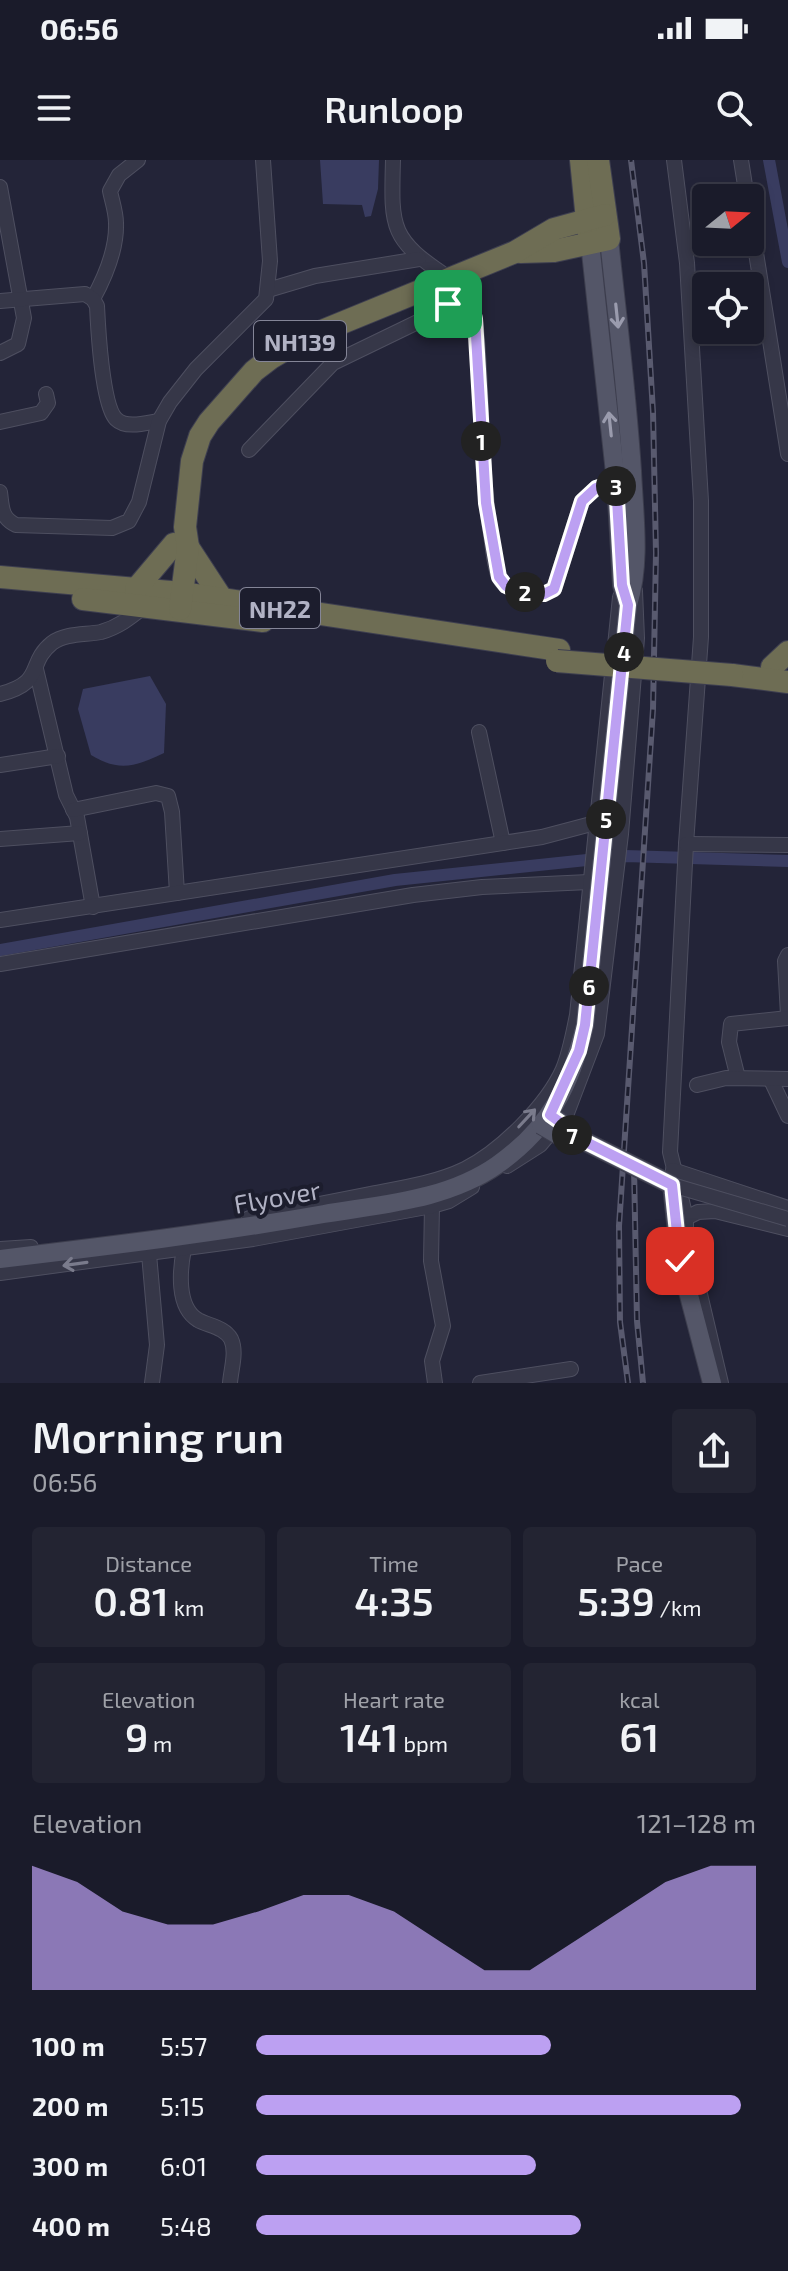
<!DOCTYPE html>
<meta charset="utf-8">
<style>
body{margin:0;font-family:"Exo 2",sans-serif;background:#232432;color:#f1f3f6;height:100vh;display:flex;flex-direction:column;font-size:30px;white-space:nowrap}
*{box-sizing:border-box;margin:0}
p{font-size:26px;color:#9fa1a8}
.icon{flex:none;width:44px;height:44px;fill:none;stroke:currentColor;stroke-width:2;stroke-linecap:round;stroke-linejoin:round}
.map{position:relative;height:1223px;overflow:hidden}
.side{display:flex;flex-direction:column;background:#1a1b2a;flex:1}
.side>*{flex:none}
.needle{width:52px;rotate:72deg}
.controls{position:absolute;left:692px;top:24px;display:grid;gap:16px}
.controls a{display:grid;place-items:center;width:72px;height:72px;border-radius:8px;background:#1a1b2a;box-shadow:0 4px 12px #0003,0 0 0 2px #383947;font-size:40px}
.pin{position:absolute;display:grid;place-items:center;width:68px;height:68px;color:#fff;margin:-34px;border-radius:16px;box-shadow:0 4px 12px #0006}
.km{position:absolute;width:40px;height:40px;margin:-20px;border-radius:50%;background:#222;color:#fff;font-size:22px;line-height:40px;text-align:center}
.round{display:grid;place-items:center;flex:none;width:84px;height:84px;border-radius:8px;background:#232432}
.summary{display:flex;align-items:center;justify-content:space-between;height:136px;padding:0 32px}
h1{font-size:44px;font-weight:600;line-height:60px}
.metrics{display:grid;grid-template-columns:repeat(3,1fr);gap:12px;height:136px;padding:8px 32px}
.metrics div{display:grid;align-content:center;border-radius:8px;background:#232432;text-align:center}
.metrics b{font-size:40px;font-weight:600}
.metrics small{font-size:22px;font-weight:400}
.metrics p{font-size:22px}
.chart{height:224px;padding:16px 32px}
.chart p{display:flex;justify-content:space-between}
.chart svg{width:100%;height:144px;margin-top:8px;fill:#bca0f2;opacity:.7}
ul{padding:0 32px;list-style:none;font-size:26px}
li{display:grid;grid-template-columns:128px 96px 1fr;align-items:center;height:60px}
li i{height:20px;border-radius:10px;background:#bca0f2}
.status{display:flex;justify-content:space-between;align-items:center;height:56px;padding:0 40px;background:#1a1b2a;direction:ltr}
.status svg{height:22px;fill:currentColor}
header{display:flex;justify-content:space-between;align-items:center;height:104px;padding:0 32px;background:#1a1b2a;font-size:36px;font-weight:600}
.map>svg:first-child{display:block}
.water{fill:#393c60}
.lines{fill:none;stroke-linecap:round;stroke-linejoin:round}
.canal{stroke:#393c60;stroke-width:12}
.minor-casing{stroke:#4e4f60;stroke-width:16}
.major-casing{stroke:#3d3e4e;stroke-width:20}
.highway-casing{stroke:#3e3f50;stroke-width:24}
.minor{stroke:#363748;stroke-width:14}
.major{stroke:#545668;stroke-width:18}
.highway{stroke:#6e6d54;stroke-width:22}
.rail-casing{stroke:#595a6f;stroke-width:6}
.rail{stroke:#1c1d2d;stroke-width:3;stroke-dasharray:9;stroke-linecap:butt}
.minor-bridge-casing{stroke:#4e4f60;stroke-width:16;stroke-linecap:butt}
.major-bridge-casing{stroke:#3d3e4e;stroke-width:20;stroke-linecap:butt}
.highway-bridge-casing{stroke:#3e3f50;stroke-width:24;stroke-linecap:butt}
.minor-bridge{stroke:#363748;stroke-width:14}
.major-bridge{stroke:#545668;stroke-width:18}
.highway-bridge{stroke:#6e6d54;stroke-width:22}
.oneway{stroke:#9a9bad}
.oneway2{stroke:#7a7b8c}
.route-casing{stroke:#fff;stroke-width:16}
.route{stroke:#bca0f2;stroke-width:10}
.labels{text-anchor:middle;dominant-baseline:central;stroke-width:8;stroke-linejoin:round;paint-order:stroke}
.shield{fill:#1c1d2d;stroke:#848597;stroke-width:2}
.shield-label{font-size:24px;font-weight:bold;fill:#b1b2c4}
.street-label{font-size:26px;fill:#b1b2c4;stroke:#1c1d2d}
</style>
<div class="status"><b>06:56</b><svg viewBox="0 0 49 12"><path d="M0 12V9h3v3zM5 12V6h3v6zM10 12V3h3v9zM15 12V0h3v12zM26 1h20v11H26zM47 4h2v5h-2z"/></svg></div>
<header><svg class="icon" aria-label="menu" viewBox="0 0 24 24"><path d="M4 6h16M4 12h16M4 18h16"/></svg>Runloop<svg class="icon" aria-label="search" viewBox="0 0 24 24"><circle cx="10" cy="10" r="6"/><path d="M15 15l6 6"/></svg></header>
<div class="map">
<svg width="788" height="1223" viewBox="0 0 788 1223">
<rect width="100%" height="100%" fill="#232438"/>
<g class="water">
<polygon points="320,0 379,0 378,29 371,56 365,57 362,45 323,44"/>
<path d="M 150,516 L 166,544 L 164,593 C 135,607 119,612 91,595 L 78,549 L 83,529 Z"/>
</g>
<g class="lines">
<g class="canal">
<polyline points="769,0 788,102"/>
<polyline points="0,790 395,720 625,696 788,701"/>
</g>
<defs>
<g id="minor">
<path d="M 393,0 C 391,69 390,79 449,118"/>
<polyline points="674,0 687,103 701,341 701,477 686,684 670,992 686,1058 686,1075 721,1223"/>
<polyline points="741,0 747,38"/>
<polyline points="0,27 24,158 18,184 0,193"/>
<polyline points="750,55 788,294"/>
<polyline points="268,130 315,116 419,99"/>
<path d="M 93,139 C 105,117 117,89 116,63 C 116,52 112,41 110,31 L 119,15 L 138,0"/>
<path d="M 0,141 L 85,134 L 93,139 L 97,146 C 98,167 102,245 116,259 C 126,269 146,263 159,261"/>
<polyline points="0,262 41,253 48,243 46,234"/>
<path d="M 249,290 L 333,203 L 430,156 L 458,136 L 463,135 L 472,146 L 475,159 C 483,229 479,299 490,368 C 493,384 493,403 499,417 C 507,434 540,438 554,429 L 582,341 L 596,328 L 616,322"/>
<path d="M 0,332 C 2,347 1,358 16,365 L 112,368 L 129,361 L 139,342 L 159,261 L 170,242 L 196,209 L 266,139 L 270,101 L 263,0"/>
<polyline points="36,509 66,635 77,657 93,747"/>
<path d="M 0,534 C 46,522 26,504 52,483 C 66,473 85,475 101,472 C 119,467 131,457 145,446"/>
<polyline points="479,572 503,683"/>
<polyline points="0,605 58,596"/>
<polyline points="73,650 156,633 168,636 172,652 177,733"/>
<polyline points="0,679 80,673"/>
<polyline points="686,684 788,685"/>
<polyline points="0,760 542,677 595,663"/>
<polyline points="788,795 785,801 788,855"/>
<polyline points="0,804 413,735 482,727 589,722"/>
<polyline points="738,918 729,882 731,864 788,858"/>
<polyline points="771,920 788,956"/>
<polyline points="697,925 726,918 788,919"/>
<polyline points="507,1006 540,985 567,953 597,874 621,674 637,478 635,431"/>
<polyline points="673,1010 788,1048"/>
<polyline points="432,1046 431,1101 443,1166 432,1201 435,1223"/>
<path d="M 249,1058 C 290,1050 330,1042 370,1034 C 402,1028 436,1023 465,1009 C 501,991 547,945 563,909 C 570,892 573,874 577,855 L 620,437"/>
<polyline points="686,1058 698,1052 715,1051 788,1069"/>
<polyline points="0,1089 31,1087"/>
<path d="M 184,1089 C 180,1109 176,1147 198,1160 C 209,1166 224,1167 231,1179 C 237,1192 231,1209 230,1223"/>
<polyline points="149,1094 157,1185 152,1223"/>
<polyline points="0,1113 253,1079 432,1046 449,1041 472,1027"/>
<polyline points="480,1223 571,1209"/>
</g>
<g id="major">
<polyline points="590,83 616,322 622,425 627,442"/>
<polyline points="672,1025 680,1101 712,1223"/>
<path d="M 0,1099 C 109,1086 216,1073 324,1054 C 383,1044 447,1040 497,1005 C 549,969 571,925 585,865 L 628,445 C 641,401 634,356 632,311 C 627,233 617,156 609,79"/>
</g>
<g id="highway">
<polyline points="581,0 588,70"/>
<polyline points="520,92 554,91 609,79 598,0"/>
<polyline points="188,387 222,439"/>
<polyline points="0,417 182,433 559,490"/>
<polyline points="136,429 174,384"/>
<polyline points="83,439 263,461"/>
<polyline points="180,449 188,387 185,367 192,301 200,276 209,262 254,211 271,198 305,178 515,92 554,69 605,55"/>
<polyline points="772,507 788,492"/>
<polyline points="732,515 788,522"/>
</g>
</defs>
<use href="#minor" class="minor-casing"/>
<use href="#major" class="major-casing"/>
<use href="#highway" class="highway-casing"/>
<use href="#minor" class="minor"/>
<use href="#major" class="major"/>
<use href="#highway" class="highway"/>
<defs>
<g id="rail">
<polyline points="634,1007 637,1161 643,1223"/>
<polyline points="628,1223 620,1162 619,1066 653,549 656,393 653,252 644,103 631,0"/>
</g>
</defs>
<use href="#rail" class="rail-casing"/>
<use href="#rail" class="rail"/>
<defs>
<polyline id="minor-bridge" points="672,1025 788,1059"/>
<g id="major-bridge">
<polyline points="550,955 564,965 566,972"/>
<polyline points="541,965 558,975 566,972 672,1025"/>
</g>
<polyline id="highway-bridge" points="557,501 732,515"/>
</defs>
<use href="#minor-bridge" class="minor-bridge-casing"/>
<use href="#major-bridge" class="major-bridge-casing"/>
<use href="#highway-bridge" class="highway-bridge-casing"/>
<use href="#minor-bridge" class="minor-bridge"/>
<use href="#major-bridge" class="major-bridge"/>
<use href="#highway-bridge" class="highway-bridge"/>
</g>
<defs><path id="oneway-shaft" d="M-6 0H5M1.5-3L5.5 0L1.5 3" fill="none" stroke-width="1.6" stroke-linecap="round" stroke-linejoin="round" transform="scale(2)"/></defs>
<g class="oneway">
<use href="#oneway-shaft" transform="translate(617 156) rotate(84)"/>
<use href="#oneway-shaft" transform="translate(610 264) rotate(-96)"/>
</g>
<g class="oneway2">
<use href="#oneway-shaft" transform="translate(527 958) rotate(-47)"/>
<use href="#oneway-shaft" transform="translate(75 1104) rotate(172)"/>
</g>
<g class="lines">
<defs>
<polyline id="route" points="448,144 463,135 472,146 475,159 486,343 499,417 506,426 515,430 544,434 554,429 582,341 596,328 616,322 622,425 628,445 585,865 579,891 550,955 564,965 566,972 672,1025 680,1101"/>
</defs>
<use href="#route" class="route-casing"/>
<use href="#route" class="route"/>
</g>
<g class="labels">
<g class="shield">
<rect x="254" y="161" width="92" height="40" rx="6"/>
<rect x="240" y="428" width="80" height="40" rx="6"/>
</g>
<g class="shield-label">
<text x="300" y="181">NH139</text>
<text x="280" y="448">NH22</text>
</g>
<g class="street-label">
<text transform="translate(277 1036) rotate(-10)">Flyover</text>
</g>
</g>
</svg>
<div class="controls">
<a><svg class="needle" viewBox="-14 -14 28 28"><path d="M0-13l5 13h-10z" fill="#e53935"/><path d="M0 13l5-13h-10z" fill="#9fa1a8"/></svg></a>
<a><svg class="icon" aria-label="locate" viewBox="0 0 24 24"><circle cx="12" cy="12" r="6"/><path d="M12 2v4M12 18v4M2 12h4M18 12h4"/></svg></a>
</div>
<div class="pin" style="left:448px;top:144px;background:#1e9e55"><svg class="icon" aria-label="arrive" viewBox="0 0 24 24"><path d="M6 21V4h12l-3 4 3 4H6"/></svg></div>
<div class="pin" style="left:680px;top:1101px;background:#d93025"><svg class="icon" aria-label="check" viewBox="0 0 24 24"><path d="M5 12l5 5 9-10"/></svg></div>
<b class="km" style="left:481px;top:281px">1</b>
<b class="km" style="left:525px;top:432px">2</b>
<b class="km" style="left:616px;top:326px">3</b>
<b class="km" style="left:624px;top:492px">4</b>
<b class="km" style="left:606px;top:659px">5</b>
<b class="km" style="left:589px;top:826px">6</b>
<b class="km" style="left:572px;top:975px">7</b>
</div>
<section class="side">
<div class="summary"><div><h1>Morning run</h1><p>06:56</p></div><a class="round"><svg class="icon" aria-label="share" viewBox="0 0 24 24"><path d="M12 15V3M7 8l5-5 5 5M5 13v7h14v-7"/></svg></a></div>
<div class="metrics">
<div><p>Distance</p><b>0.81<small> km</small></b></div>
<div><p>Time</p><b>4:35</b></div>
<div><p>Pace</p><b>5:39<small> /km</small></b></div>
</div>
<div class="metrics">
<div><p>Elevation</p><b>9<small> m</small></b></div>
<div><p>Heart rate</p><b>141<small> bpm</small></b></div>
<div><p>kcal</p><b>61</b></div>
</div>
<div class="chart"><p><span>Elevation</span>121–128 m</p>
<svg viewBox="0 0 160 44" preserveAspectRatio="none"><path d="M0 44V6L10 11L20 20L30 24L40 24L50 20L60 15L70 15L80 20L90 29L100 38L110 38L120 29L130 20L140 11L150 6L160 6V44z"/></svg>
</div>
<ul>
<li><b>100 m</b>5:57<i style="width:59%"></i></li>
<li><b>200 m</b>5:15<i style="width:97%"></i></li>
<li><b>300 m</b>6:01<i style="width:56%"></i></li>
<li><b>400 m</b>5:48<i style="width:65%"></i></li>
</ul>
</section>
